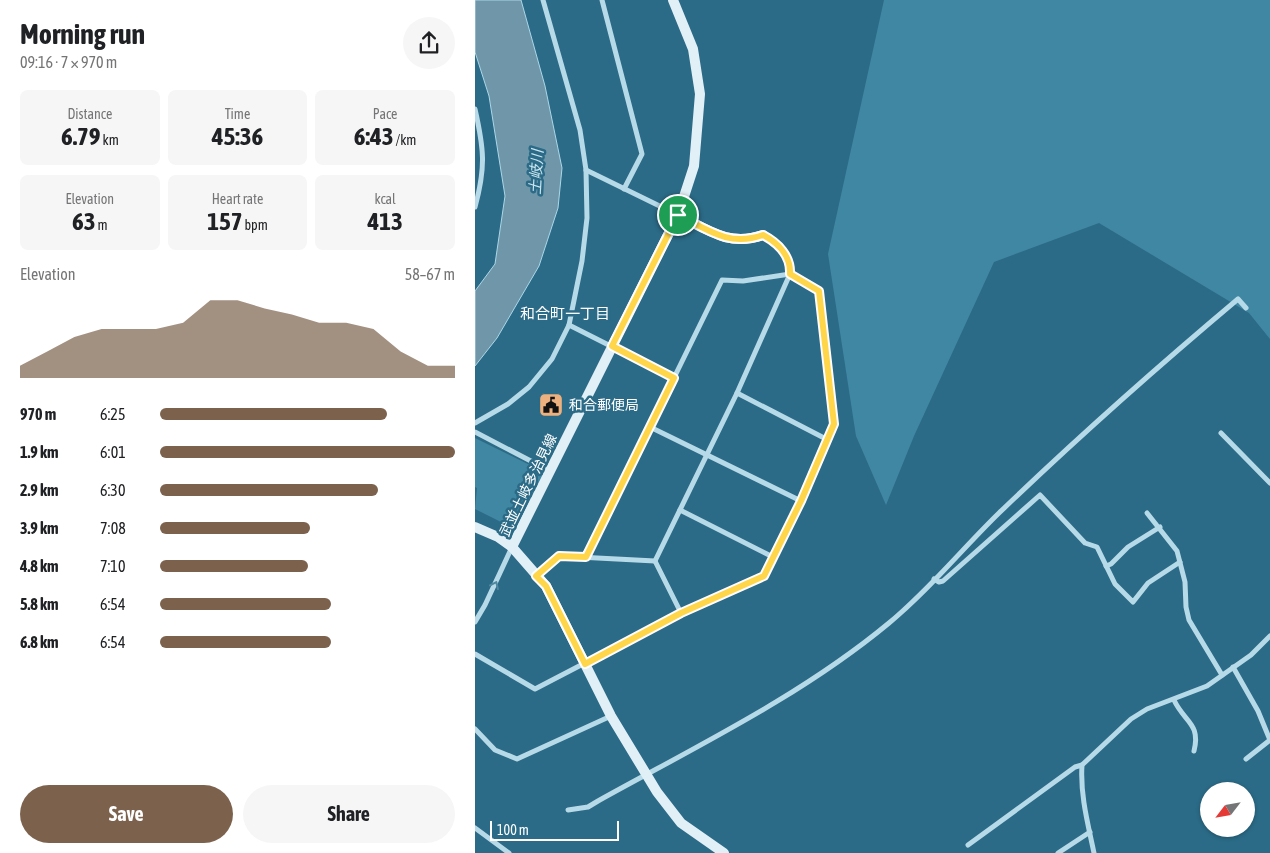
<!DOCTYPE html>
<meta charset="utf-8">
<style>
body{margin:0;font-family:"Asap Condensed","Noto Sans JP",sans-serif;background:#f6f6f6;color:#202124;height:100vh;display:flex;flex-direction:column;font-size:19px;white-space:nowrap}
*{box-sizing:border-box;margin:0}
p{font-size:16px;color:#757577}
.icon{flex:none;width:28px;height:28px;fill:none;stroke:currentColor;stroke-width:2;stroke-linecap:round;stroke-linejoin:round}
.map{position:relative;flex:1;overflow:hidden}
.side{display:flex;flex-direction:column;background:#fff;width:475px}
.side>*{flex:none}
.needle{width:32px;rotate:239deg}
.controls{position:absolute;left:725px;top:782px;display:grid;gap:10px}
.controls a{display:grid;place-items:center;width:55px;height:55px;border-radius:50%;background:#fff;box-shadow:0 1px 4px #0004;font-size:25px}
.scale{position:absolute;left:15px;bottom:12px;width:129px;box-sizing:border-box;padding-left:5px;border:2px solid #fff;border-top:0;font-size:14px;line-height:18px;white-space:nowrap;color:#fff;-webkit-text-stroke:4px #2b6b87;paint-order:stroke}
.pin{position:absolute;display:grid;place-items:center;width:42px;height:42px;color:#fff;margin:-21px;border:2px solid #fff;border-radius:50%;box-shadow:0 1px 5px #0007}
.round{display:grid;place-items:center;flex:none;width:52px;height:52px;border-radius:26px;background:#f6f6f6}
.headline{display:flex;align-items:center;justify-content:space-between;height:85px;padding:0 20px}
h1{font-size:28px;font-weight:700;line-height:38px}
.metrics{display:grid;grid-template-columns:repeat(3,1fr);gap:8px;height:85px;padding:5px 20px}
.metrics div{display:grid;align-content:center;border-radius:8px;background:#f6f6f6;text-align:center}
.metrics b{font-size:25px;font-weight:700}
.metrics small{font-size:14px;font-weight:400}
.metrics p{font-size:14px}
.chart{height:140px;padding:10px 20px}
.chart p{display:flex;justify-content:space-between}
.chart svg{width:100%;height:90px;margin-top:5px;fill:#7c624d;opacity:.7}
.primary-button{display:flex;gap:10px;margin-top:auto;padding:10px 20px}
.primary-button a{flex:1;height:58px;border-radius:30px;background:#7c624d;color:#fff;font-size:20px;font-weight:700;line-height:58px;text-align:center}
.primary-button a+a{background:#f6f6f6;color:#202124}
ul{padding:0 20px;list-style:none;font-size:16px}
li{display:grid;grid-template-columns:80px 60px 1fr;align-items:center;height:38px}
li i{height:12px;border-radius:6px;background:#7c624d}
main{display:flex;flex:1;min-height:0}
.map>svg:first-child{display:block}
.green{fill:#4087a3}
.water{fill:#6f97a9;stroke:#acd7e8}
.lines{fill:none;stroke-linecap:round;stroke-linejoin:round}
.street{stroke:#b7dae8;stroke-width:5}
.secondary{stroke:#e1f0f7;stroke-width:10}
.oneway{stroke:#4e879f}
.route-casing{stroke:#fff;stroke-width:10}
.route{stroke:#ffd54a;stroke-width:6}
.labels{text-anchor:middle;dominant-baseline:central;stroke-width:5;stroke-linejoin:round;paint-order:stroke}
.poi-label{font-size:14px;fill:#fff;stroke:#2b6b87;text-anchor:start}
.street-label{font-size:14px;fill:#fff;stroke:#2b6b87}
.water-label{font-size:15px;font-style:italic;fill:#cce6f1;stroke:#2b6b87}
.neighbourhood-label{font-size:15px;fill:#fff;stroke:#2b6b87}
</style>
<main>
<section class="side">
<div class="headline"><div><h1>Morning run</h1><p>09:16 · 7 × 970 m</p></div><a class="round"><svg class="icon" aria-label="share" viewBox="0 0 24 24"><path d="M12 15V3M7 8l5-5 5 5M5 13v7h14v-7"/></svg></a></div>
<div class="metrics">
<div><p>Distance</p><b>6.79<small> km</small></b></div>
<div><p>Time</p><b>45:36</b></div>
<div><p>Pace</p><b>6:43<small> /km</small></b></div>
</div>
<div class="metrics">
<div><p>Elevation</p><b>63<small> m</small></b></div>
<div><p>Heart rate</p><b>157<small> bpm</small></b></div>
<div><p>kcal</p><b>413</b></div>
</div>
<div class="chart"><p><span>Elevation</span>58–67 m</p>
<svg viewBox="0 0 160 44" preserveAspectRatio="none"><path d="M0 44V38L10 31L20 24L30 20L40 20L50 20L60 17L70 6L80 6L90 10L100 13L110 17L120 17L130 20L140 31L150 38L160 38V44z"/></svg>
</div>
<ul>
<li><b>970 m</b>6:25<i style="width:77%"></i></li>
<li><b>1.9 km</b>6:01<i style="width:100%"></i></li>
<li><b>2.9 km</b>6:30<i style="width:74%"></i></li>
<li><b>3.9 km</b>7:08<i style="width:51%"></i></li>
<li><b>4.8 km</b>7:10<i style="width:50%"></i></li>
<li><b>5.8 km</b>6:54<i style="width:58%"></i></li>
<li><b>6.8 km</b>6:54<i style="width:58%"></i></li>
</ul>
<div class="primary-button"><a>Save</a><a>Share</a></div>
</section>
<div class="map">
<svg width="795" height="853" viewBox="0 0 795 853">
<rect width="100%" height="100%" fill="#2b6b87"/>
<g class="green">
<polygon points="409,0 795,0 795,339 774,313 624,223 519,262 439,436 411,505 381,436 353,254"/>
<polygon points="0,438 69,472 38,528 0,509 2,488 0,487"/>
</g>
<polygon class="water" points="0,0 46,0 70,86 87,168 83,208 64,266 22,338 0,366 0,291 20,264 30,196 14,96 0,52"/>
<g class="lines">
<g class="street">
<polyline points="127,0 167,154 149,189"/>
<path d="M 0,109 C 9,149 11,167 0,207"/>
<polyline points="111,170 203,215"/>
<polyline points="94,325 199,378"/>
<polyline points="0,423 33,404 54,387 77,359 94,325 107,261 112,218 111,170 105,130 68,0"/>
<polyline points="175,427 326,501"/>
<polyline points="0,432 75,471"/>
<polyline points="746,433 795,483"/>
<polyline points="205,510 298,557"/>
<polyline points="672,513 702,551 710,582 711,607 714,620 747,675"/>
<polyline points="111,557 247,280 268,281 315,274 343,291 359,424 353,440"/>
<path d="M 180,561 L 262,393 L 315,274 C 316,256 303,243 288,235"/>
<polyline points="180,561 206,613"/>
<polyline points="631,566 636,564 653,547 685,527"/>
<polyline points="61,576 84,556 180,561"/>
<polyline points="459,579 464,582 468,581 565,495 610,543 622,547 640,584 658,602 673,583 705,562"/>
<polyline points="0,622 10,605 37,547"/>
<polyline points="0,654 60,689 206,613 289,576 326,501 353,440 262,393"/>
<polyline points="758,667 783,711 795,740"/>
<path d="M 699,700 C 709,722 726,723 719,751"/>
<polyline points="0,729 20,750 42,759 136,716"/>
<polyline points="771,759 795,740"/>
<path d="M 93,810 L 113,807 L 123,801 C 222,746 326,696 414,623 C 454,590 487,549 524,513 C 601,439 681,368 763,299 L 771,308"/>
<polyline points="0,828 34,853"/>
<polyline points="493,845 600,767 607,765"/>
<polyline points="583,853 615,832"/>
<path d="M 619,853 C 613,824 605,795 607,765 L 656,719 L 672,709 L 732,686 L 776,655 L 795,636"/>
</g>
<g class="secondary">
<polyline points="198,0 218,49 225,94 219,166 203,215 37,547 71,586 136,716 182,792 206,823 249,853"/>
<path d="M 203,215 C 233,230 254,247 288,235"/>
<polyline points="0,527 23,537 37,547"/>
</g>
</g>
<defs><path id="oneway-chevron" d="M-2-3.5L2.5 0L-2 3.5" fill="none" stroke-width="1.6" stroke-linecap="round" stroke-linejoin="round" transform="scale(1.25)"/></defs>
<use class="oneway" href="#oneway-chevron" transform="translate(20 585) rotate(-65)"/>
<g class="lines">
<defs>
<path id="route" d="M 203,215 C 233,230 254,247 288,235 C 303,243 316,256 315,274 L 344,291 L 359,424 L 326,501 L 289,576 L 206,613 L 110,664 L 71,586 L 61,576 L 84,556 L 111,557 L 199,378 L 137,346 Z"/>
</defs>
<use href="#route" class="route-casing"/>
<use href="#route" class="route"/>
</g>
<defs>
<symbol id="civic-square" viewBox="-11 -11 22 22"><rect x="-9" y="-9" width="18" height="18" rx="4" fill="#edb17f" stroke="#2b6b87"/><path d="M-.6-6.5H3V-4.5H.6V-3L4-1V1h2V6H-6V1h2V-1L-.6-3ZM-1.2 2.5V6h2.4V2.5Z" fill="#111"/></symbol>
</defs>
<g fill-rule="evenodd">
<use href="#civic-square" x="62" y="391" width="28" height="28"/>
</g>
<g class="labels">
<g class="poi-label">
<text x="94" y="405">和合郵便局</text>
</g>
<g class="street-label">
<text transform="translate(53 485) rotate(-64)">武並土岐多治見線</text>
</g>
<g class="water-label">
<text transform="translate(61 172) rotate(-87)">土岐川</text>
</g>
<g class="neighbourhood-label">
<text x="90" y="313">和合町一丁目</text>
</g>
</g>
</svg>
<div class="controls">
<a><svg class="needle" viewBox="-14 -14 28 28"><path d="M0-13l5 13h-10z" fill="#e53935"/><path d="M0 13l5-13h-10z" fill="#757577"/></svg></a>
</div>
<div class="scale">100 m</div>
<div class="pin" style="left:203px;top:215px;background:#1e9e55"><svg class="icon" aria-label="arrive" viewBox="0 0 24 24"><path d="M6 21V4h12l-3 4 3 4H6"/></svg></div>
</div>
</main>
